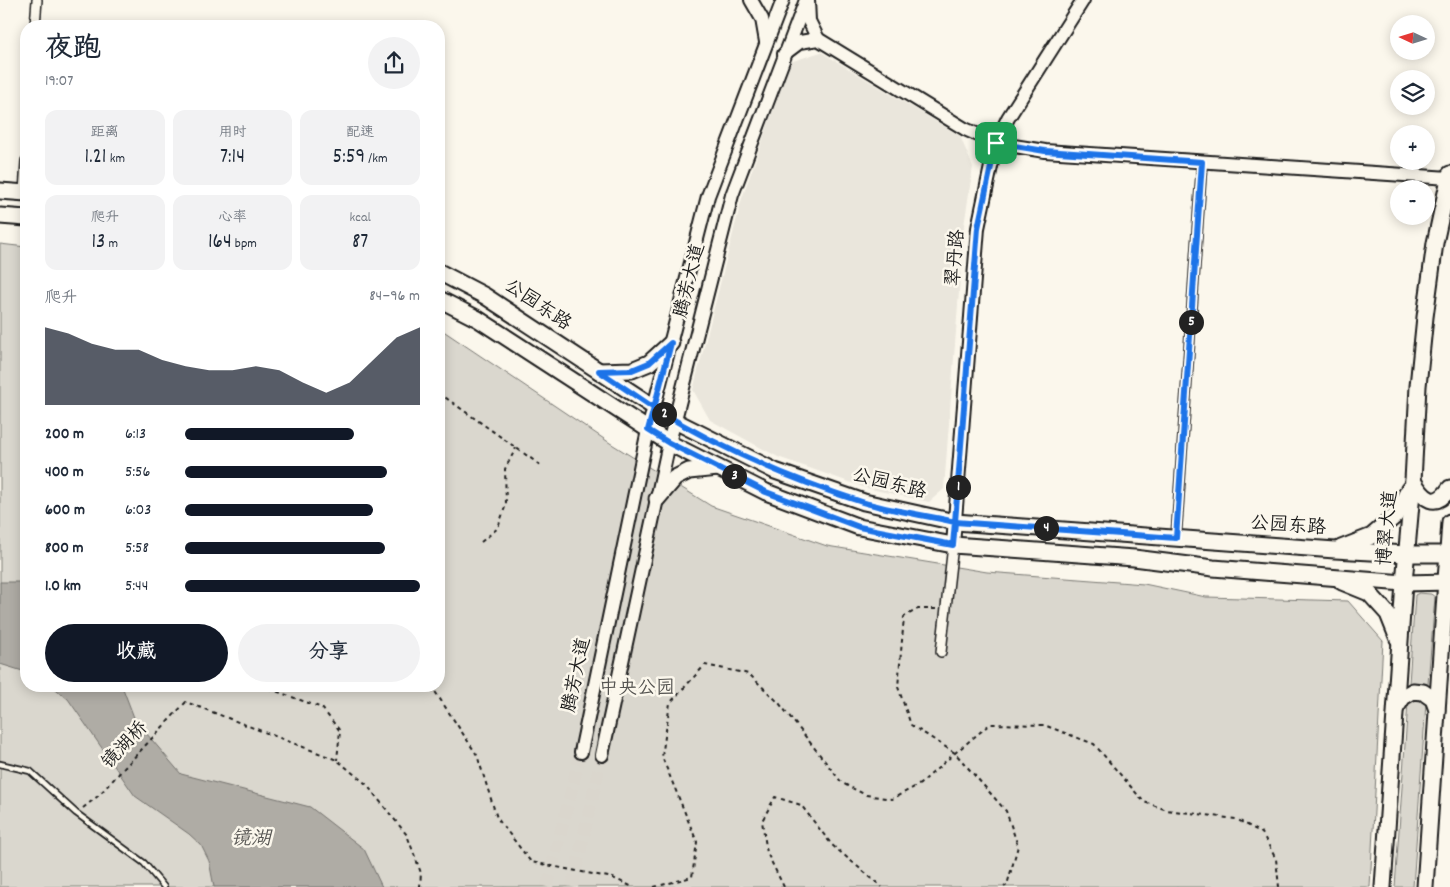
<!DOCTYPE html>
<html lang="zh">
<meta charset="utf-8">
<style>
body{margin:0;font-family:Dekko,"LXGW WenKai TC",sans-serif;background:#f2f2f3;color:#1f2937;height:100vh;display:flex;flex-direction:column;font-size:19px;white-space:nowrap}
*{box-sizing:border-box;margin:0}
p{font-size:16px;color:#747a83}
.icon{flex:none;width:28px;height:28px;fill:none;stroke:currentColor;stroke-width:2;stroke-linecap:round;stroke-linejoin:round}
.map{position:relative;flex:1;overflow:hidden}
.side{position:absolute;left:20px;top:20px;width:425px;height:672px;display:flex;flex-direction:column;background:#fff;border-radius:20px;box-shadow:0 2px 12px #0003}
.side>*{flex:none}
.needle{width:32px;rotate:274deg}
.controls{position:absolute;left:1390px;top:15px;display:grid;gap:10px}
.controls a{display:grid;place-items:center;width:45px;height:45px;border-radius:50%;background:#fff;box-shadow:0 2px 12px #0003;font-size:25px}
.pin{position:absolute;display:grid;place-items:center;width:42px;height:42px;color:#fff;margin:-21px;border-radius:10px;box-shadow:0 2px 8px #0006}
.km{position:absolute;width:25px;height:25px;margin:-12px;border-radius:50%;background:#222;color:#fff;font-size:14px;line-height:25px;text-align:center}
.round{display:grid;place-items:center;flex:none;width:52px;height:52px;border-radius:26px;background:#f2f2f3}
.head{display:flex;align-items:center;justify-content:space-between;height:85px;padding:0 25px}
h1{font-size:28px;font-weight:600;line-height:38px}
.stats{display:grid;grid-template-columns:repeat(3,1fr);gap:8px;height:85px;padding:5px 25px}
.stats div{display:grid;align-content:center;border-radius:12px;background:#f2f2f3;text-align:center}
.stats b{font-size:21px;font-weight:600}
.stats small{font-size:14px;font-weight:400}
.stats p{font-size:14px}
.chart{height:140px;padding:10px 25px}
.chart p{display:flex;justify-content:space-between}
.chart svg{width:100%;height:90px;margin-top:5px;fill:#111827;opacity:.7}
.action{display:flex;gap:10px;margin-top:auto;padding:10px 25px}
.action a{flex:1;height:58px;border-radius:30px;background:#111827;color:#fff;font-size:20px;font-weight:600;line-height:58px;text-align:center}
.action a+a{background:#f2f2f3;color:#1f2937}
ul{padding:0 25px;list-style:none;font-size:16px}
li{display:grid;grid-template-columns:80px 60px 1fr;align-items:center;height:38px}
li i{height:12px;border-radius:6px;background:#111827}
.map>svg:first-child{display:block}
.built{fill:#eae6dc}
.green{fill:#dad7ce;stroke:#7b7a75}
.water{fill:#afaca5;stroke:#74726e}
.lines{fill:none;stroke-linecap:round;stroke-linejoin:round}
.secondary-tunnel{stroke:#dad6cd;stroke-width:12;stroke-dasharray:12 6;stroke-linecap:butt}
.lane-casing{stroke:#1c1c1c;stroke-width:8}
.street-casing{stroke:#1c1c1c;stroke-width:12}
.secondary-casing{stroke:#1c1c1c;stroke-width:16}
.primary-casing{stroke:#1c1c1c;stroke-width:19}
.path{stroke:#1c1c1c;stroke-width:2;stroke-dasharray:4 4;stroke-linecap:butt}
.lane{stroke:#fbf7ec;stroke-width:4.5}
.street{stroke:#fbf7ec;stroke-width:9}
.secondary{stroke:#fbf7ec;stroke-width:12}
.primary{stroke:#fbf7ec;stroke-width:15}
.route-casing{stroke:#fff;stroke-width:10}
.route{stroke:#1a73e8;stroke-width:6}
.labels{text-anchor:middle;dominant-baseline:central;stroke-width:5;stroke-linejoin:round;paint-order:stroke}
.street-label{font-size:19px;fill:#1c1c1c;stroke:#fbf7ec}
.park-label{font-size:19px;fill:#555451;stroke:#fbf7ec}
.water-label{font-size:20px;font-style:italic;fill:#575653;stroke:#fbf7ec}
</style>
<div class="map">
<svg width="1450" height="887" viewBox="0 0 1450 887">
<rect width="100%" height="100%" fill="#fbf7ec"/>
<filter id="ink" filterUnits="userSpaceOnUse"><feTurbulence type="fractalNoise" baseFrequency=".02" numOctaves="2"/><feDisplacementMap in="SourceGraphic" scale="10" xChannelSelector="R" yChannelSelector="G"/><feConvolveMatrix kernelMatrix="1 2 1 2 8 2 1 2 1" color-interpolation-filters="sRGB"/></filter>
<g filter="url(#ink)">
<polygon class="built" points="821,52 960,136 973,167 964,226 944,489 929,502 866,488 778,457 710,420 693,390 742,198 790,62"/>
<g class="green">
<polygon points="0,244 26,247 26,686 439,686 439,328 610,443 711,506 827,546 987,572 1144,584 1206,597 1348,601 1383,641 1370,887 0,887"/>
<polygon points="1419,593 1431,594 1435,597 1428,684 1426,686 1412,685 1409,683 1415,595"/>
<polygon points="1414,696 1420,697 1426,703 1413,887 1395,887 1408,702"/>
</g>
<g class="water">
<polygon points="0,582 26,582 26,672 0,664"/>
<polygon points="52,686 122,686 135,720 181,774 310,807 364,849 382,887 214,887 209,861 201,845 189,834 135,796 68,699"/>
</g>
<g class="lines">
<g class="secondary-tunnel">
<polyline points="547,887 581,752"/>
<polyline points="572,887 602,755"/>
</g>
<defs>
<polyline id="lane" points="0,764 30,771 76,813 144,863 164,887"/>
<g id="street">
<polyline points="35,26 37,0"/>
<polyline points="24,192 26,161"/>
<polyline points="1176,538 1202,162"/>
<polyline points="941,652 953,545"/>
</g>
<g id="secondary">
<polyline points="751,0 762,19 766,42"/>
<polyline points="818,39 965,129 996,143 1045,151 1449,178"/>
<polyline points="784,54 800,42 818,39 809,21 808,0"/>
<polyline points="953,545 978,228 996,143 1008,118 1083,0"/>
<polyline points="581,752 648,430 708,196 783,0"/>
<polyline points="602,755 669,443 732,195 806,0"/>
</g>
<g id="primary">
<polyline points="0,191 26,193"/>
<polyline points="0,216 26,218"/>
<polyline points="439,272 485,296 675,421 775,471 864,502 955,522 1335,550 1407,554 1450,554"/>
<polyline points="439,299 478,319 669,443 766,492 859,527 953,545 1134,558 1213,568 1404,583 1450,582"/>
<polyline points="599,371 632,370 649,363 671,343"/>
<path d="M 1413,481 C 1424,499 1435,510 1450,488"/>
<polyline points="657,499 675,478 689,471 718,468"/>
<polyline points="1341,548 1372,536 1395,516 1409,489"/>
<polyline points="1342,582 1369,593 1388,614 1398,639"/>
<polyline points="1396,708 1403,697 1413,691 1423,692 1433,699 1437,710"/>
<polyline points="1383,887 1404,583 1413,481 1418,386 1425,317 1435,243 1450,174"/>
<polyline points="1425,887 1450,522"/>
</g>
</defs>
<use href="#lane" class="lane-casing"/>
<use href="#street" class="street-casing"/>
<use href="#secondary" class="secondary-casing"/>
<use href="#primary" class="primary-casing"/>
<g class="path">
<polyline points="439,393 543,467"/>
<polyline points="481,542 498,528 506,504 505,469 516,448"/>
<polyline points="936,609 918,609 904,617 898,687 911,725 955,753 1006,811 1018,846 1007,885 1004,887"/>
<polyline points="262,686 322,708 340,731 337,760"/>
<polyline points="430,686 434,690 477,755 497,818 531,862 613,878 633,887"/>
<polyline points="83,808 98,796 186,702 337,760 366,784 407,835 421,873 420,887"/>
<polyline points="654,887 692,877 697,842 662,757 670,703 705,665 749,674 779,703 842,783 866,795 892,799 920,784 955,753 990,724 1044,725 1094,744 1144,802 1167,810 1236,819 1262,833 1276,859 1279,887"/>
<polyline points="784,887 767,853 762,821 775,797 801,805 832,845 882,887"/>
</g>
<use href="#lane" class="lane"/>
<use href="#street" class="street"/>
<use href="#secondary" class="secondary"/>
<use href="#primary" class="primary"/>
</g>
</g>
<g class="lines" filter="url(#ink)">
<defs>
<path id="route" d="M 996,143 L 978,228 L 955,522 C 925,515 892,511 862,502 C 790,479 719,448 654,408 L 671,343 L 649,363 L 632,370 L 599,371 L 654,408 L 648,430 L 669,443 L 766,492 L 859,527 L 953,545 L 955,522 L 1176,538 L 1202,162 L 1045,151 L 996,143"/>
</defs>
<use href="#route" class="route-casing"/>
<use href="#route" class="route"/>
</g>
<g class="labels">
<g class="street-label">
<text transform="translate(957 258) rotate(-85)">翠丹路</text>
<text transform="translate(691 281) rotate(-76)">腾芳大道</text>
<text transform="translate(537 306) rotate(34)">公园东路</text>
<text transform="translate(889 485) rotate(14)">公园东路</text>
<text transform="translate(1288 527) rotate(4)">公园东路</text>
<text transform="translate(1389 528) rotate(-85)">博翠大道</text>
<text transform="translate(578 675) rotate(-78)">腾芳大道</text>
<text transform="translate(126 746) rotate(-47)">镜湖桥</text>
</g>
<g class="park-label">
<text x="637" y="689">中央公园</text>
</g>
<g class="water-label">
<text x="251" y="840">镜湖</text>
</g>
</g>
</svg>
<div class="controls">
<a><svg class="needle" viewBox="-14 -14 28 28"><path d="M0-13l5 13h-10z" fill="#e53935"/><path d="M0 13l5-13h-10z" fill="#747a83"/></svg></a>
<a><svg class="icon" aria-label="layers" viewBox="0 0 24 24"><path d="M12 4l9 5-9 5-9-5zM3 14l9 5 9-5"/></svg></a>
<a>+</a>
<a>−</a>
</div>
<div class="pin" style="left:996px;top:143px;background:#1e9e55"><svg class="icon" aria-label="arrive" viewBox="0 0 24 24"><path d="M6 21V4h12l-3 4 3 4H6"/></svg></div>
<b class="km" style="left:958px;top:487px">1</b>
<b class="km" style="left:664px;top:414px">2</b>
<b class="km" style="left:734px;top:476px">3</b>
<b class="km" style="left:1046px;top:528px">4</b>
<b class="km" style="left:1191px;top:322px">5</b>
<section class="side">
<div class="head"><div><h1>夜跑</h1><p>19:07</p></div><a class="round"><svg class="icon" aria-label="share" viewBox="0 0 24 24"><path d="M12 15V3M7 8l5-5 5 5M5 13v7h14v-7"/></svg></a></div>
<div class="stats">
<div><p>距离</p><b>1.21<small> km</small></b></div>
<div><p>用时</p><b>7:14</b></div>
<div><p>配速</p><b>5:59<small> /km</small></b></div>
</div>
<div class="stats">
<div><p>爬升</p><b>13<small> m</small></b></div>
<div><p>心率</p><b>164<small> bpm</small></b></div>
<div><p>kcal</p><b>87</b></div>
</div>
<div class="chart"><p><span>爬升</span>84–96 m</p>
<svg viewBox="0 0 160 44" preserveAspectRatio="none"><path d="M0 44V6L10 9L20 14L30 17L40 17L50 22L60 25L70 27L80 27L90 25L100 27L110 33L120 38L130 33L140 22L150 11L160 6V44z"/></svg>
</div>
<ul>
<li><b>200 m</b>6:13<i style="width:72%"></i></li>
<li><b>400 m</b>5:56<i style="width:86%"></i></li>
<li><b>600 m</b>6:03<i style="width:80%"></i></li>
<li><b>800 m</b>5:58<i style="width:85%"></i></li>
<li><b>1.0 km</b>5:44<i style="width:100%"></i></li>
</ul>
<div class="action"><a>收藏</a><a>分享</a></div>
</section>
</div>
